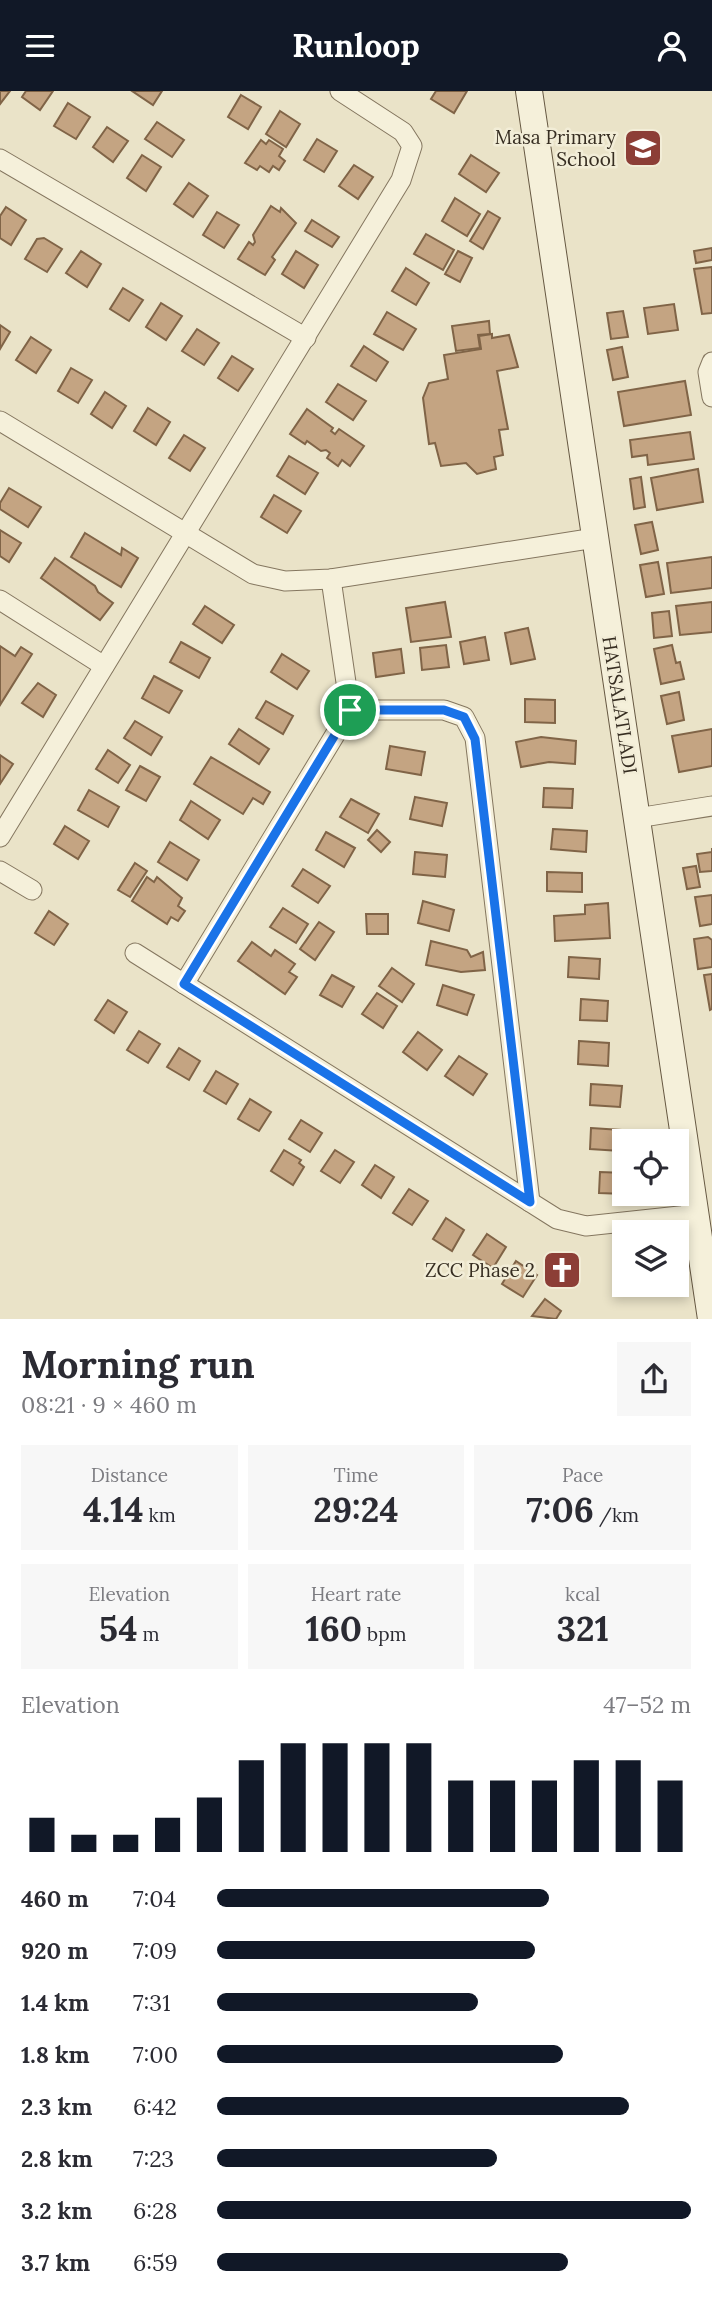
<!DOCTYPE html>
<meta charset="utf-8">
<style>
body{margin:0;font-family:Lora,serif;background:#f7f7f7;color:#2b2b33;height:100vh;display:flex;flex-direction:column;font-size:26px;white-space:nowrap}
*{box-sizing:border-box;margin:0}
p{font-size:23px;color:#7c7c81}
.icon{flex:none;width:38px;height:38px;fill:none;stroke:currentColor;stroke-width:2;stroke-linecap:round;stroke-linejoin:round}
.map{position:relative;height:1228px;overflow:hidden}
.details{display:flex;flex-direction:column;background:#fff;flex:1}
.details>*{flex:none}
.buttons{position:absolute;left:612px;top:1038px;display:grid;gap:14px}
.buttons a{display:grid;place-items:center;width:77px;height:77px;border-radius:0px;background:#fff;box-shadow:0 4px 10px #0003;font-size:35px}
.pin{position:absolute;display:grid;place-items:center;width:60px;height:60px;color:#fff;margin:-30px;border:4px solid #fff;border-radius:50%;box-shadow:0 2px 7px #0007}
.round{display:grid;place-items:center;flex:none;width:74px;height:74px;border-radius:0px;background:#f7f7f7}
.summary{display:flex;align-items:center;justify-content:space-between;height:119px;padding:0 21px}
h1{font-size:38px;font-weight:700;line-height:52px}
.figures{display:grid;grid-template-columns:repeat(3,1fr);gap:10px;height:119px;padding:7px 21px}
.figures div{display:grid;align-content:center;border-radius:0px;background:#f7f7f7;text-align:center}
.figures b{font-size:35px;font-weight:700}
.figures small{font-size:19px;font-weight:400}
.figures p{font-size:19px}
.chart{height:196px;padding:14px 21px}
.chart p{display:flex;justify-content:space-between}
.chart svg{width:100%;height:126px;margin-top:7px;stroke:#111827;stroke-width:6}
ul{padding:0 21px;list-style:none;font-size:23px}
li{display:grid;grid-template-columns:112px 84px 1fr;align-items:center;height:52px}
li i{height:18px;border-radius:9px;background:#111827}
header{display:flex;justify-content:space-between;align-items:center;height:91px;padding:0 21px;background:#111827;color:#fff;font-size:32px;font-weight:700}
.map>svg:first-child{display:block}
.building{fill:#c4a482;stroke:#806447;stroke-width:2}
.lines{fill:none;stroke-linecap:round;stroke-linejoin:round}
.street-casing{stroke:#84765f;stroke-width:21}
.secondary-casing{stroke:#665842;stroke-width:28}
.street{stroke:#f5f0da;stroke-width:19}
.secondary{stroke:#f5f0da;stroke-width:26}
.route-casing{stroke:#fff;stroke-width:14}
.route{stroke:#1a73e8;stroke-width:9}
.labels{text-anchor:middle;dominant-baseline:central;stroke-width:5;stroke-linejoin:round;paint-order:stroke}
.poi-label{font-size:19px;fill:#362d21;stroke:#f2edd7;text-anchor:end}
.street-label{font-size:19px;fill:#362d21;stroke:#f2edd7}
</style>
<header><svg class="icon" aria-label="menu" viewBox="0 0 24 24"><path d="M4 6h16M4 12h16M4 18h16"/></svg>Runloop<svg class="icon" aria-label="person" viewBox="0 0 24 24"><circle cx="12" cy="8" r="4"/><path d="M4 21q1-7 8-7t8 7"/></svg></header>
<div class="map">
<svg width="712" height="1228" viewBox="0 0 712 1228">
<rect width="100%" height="100%" fill="#eae3c8"/>
<g class="building">
<polygon points="0,0 10,0 0,13"/>
<polygon points="26,0 53,0 40,19 22,6"/>
<polygon points="132,0 162,0 153,14"/>
<polygon points="436,0 467,0 454,22 431,8"/>
<polygon points="241,4 261,16 248,38 228,26"/>
<polygon points="68,12 90,26 76,48 54,35"/>
<polygon points="280,20 300,33 286,56 266,43"/>
<polygon points="157,31 184,49 172,66 145,48"/>
<polygon points="107,36 128,50 113,71 93,56"/>
<polygon points="317,48 337,60 324,81 304,69"/>
<polygon points="261,49 266,53 269,49 283,58 279,65 285,70 279,79 273,75 269,81 260,75 257,79 245,72"/>
<polygon points="142,64 161,76 146,100 127,87"/>
<polygon points="471,64 499,82 486,101 459,83"/>
<polygon points="354,74 373,86 358,108 339,95"/>
<polygon points="189,92 208,105 193,126 174,113"/>
<polygon points="455,107 480,123 467,145 442,130"/>
<polygon points="271,115 280,121 281,117 296,132 272,166 275,169 265,184 238,168 249,151 253,154 255,151 253,144"/>
<polygon points="6,116 26,129 11,154 0,147 0,125"/>
<polygon points="488,120 500,127 483,158 470,150"/>
<polygon points="217,121 239,134 224,157 203,144"/>
<polygon points="312,129 339,146 332,156 305,140"/>
<polygon points="426,143 454,159 443,179 414,163"/>
<polygon points="44,147 62,158 47,181 25,168 37,148"/>
<polygon points="712,157 712,169 696,172 694,160"/>
<polygon points="81,160 101,173 87,196 66,182"/>
<polygon points="296,160 318,174 304,197 282,183"/>
<polygon points="458,160 472,167 460,191 445,183"/>
<polygon points="712,176 712,222 702,223 694,178"/>
<polygon points="406,177 429,192 416,214 392,200"/>
<polygon points="123,197 143,209 129,230 110,218"/>
<polygon points="161,212 182,225 166,249 146,236"/>
<polygon points="674,213 678,239 648,243 644,217"/>
<polygon points="623,220 628,246 611,248 607,222"/>
<polygon points="387,221 416,238 403,259 374,243"/>
<polygon points="489,230 490,243 478,244 480,257 456,260 452,235"/>
<polygon points="0,234 10,241 0,258"/>
<polygon points="197,238 219,252 204,274 182,260"/>
<polygon points="492,243 492,247 509,244 518,276 497,280 508,338 499,339 503,364 494,366 496,378 477,383 466,372 441,375 435,352 429,353 423,307 429,292 448,288 444,264 481,258 479,245"/>
<polygon points="31,246 51,259 36,282 16,269"/>
<polygon points="364,255 388,271 376,290 351,275"/>
<polygon points="622,256 628,286 613,289 607,259"/>
<polygon points="232,265 253,278 238,300 218,287"/>
<polygon points="71,277 92,289 78,312 58,300"/>
<polygon points="685,290 691,324 624,335 618,301"/>
<polygon points="338,293 366,310 353,329 326,311"/>
<polygon points="105,301 126,315 112,337 91,323"/>
<polygon points="148,317 170,331 156,354 134,340"/>
<polygon points="307,318 333,337 331,340 335,343 339,338 364,355 350,375 342,369 338,375 327,367 330,362 326,359 321,360 307,350 305,353 290,343"/>
<polygon points="690,341 694,368 648,374 647,364 632,366 630,349"/>
<polygon points="184,344 205,357 190,380 169,367"/>
<polygon points="289,365 318,382 305,403 277,385"/>
<polygon points="698,378 703,411 657,419 651,387"/>
<polygon points="641,386 645,416 634,418 630,388"/>
<polygon points="9,397 41,416 28,436 0,418 0,412"/>
<polygon points="274,404 301,420 287,442 261,426"/>
<polygon points="652,431 658,459 641,463 635,434"/>
<polygon points="0,439 21,452 9,471 0,465"/>
<polygon points="85,442 121,464 122,457 138,467 121,496 71,466"/>
<polygon points="712,466 712,497 671,502 667,472"/>
<polygon points="55,467 95,495 98,501 113,512 100,529 41,487"/>
<polygon points="658,471 664,503 646,506 640,474"/>
<polygon points="445,511 451,546 411,551 406,517"/>
<polygon points="712,511 712,541 680,544 676,515"/>
<polygon points="205,515 234,534 222,552 193,533"/>
<polygon points="669,520 672,545 654,547 652,522"/>
<polygon points="528,537 535,568 511,573 505,542"/>
<polygon points="485,546 489,569 464,573 460,551"/>
<polygon points="181,551 210,567 199,587 170,571"/>
<polygon points="446,554 449,576 422,579 420,557"/>
<polygon points="672,554 676,572 680,571 684,588 661,593 654,558"/>
<polygon points="0,555 15,565 21,556 32,563 0,614"/>
<polygon points="401,558 404,582 376,586 373,562"/>
<polygon points="282,563 309,580 297,598 271,581"/>
<polygon points="154,585 182,600 169,622 142,607"/>
<polygon points="38,592 56,604 43,626 22,612"/>
<polygon points="679,601 684,629 667,633 661,605"/>
<polygon points="525,608 555,609 555,632 525,631"/>
<polygon points="266,610 293,625 283,643 256,627"/>
<polygon points="135,630 162,646 151,664 124,647"/>
<polygon points="239,638 269,658 259,673 229,653"/>
<polygon points="712,638 712,675 679,681 672,645"/>
<polygon points="541,646 576,650 575,673 549,671 521,676 516,651"/>
<polygon points="390,655 425,661 421,684 386,678"/>
<polygon points="108,659 130,674 118,692 96,678"/>
<polygon points="0,664 13,673 0,693"/>
<polygon points="211,666 270,701 263,713 253,707 243,723 194,693"/>
<polygon points="140,675 160,686 146,710 126,699"/>
<polygon points="544,697 573,698 572,717 543,716"/>
<polygon points="89,699 119,716 108,736 78,719"/>
<polygon points="415,706 447,712 442,735 410,728"/>
<polygon points="351,708 379,723 368,742 340,726"/>
<polygon points="191,710 220,729 208,748 180,729"/>
<polygon points="65,735 89,750 78,768 54,753"/>
<polygon points="553,738 587,740 586,761 551,758"/>
<polygon points="377,739 390,751 381,761 368,749"/>
<polygon points="326,741 355,757 344,776 316,759"/>
<polygon points="170,751 199,769 187,789 158,771"/>
<polygon points="712,757 712,780 700,781 697,763 712,761"/>
<polygon points="415,761 447,764 445,786 413,783"/>
<polygon points="135,772 147,780 130,806 118,799"/>
<polygon points="696,775 700,796 687,798 683,777"/>
<polygon points="303,778 330,795 318,812 292,795"/>
<polygon points="547,781 582,782 582,801 547,800"/>
<polygon points="147,786 154,791 157,786 182,807 178,815 185,820 178,830 171,826 167,833 132,810"/>
<polygon points="712,804 712,833 700,835 695,806"/>
<polygon points="423,810 454,819 449,840 418,832"/>
<polygon points="608,812 610,847 555,850 554,825 585,823 585,814"/>
<polygon points="283,817 308,833 296,852 270,836"/>
<polygon points="49,820 68,833 54,854 35,842"/>
<polygon points="366,823 388,823 388,843 367,843"/>
<polygon points="319,831 334,841 315,869 300,858"/>
<polygon points="708,846 712,849 712,876 698,878 694,848"/>
<polygon points="431,850 467,859 471,866 483,861 485,879 461,881 426,874"/>
<polygon points="252,851 271,865 275,859 295,873 289,881 297,886 285,903 238,870"/>
<polygon points="569,866 600,868 599,888 568,886"/>
<polygon points="392,877 414,893 402,911 379,895"/>
<polygon points="712,883 712,918 710,919 704,884"/>
<polygon points="332,884 354,896 342,916 320,904"/>
<polygon points="443,894 474,904 467,924 437,914"/>
<polygon points="377,902 397,915 383,937 362,923"/>
<polygon points="581,908 608,910 607,930 580,929"/>
<polygon points="108,909 127,921 114,942 95,929"/>
<polygon points="139,940 160,953 148,972 127,959"/>
<polygon points="418,941 442,959 427,979 403,961"/>
<polygon points="579,950 609,952 608,975 578,973"/>
<polygon points="179,957 200,970 189,989 167,976"/>
<polygon points="459,965 487,983 473,1004 445,985"/>
<polygon points="216,980 238,993 226,1013 204,1000"/>
<polygon points="591,993 622,995 620,1016 590,1014"/>
<polygon points="250,1008 271,1021 259,1040 238,1028"/>
<polygon points="301,1029 322,1042 310,1061 289,1048"/>
<polygon points="591,1037 621,1039 620,1060 590,1058"/>
<polygon points="284,1059 301,1069 299,1072 304,1076 293,1094 271,1080"/>
<polygon points="335,1059 354,1071 340,1092 321,1080"/>
<polygon points="375,1074 394,1086 381,1107 362,1094"/>
<polygon points="600,1081 625,1082 625,1103 599,1102"/>
<polygon points="409,1098 428,1110 412,1134 393,1122"/>
<polygon points="446,1127 464,1139 452,1160 433,1148"/>
<polygon points="487,1143 506,1156 493,1177 473,1164"/>
<polygon points="516,1170 537,1184 523,1206 502,1193"/>
<polygon points="545,1208 561,1220 556,1228 532,1225"/>
</g>
<g class="lines">
<defs>
<g id="street">
<polyline points="0,68 306,247"/>
<polyline points="712,271 708,281 712,306"/>
<polyline points="0,330 253,483 285,490 331,488 595,447"/>
<polyline points="0,509 104,575"/>
<polyline points="350,619 444,619 464,626 475,647 530,1111"/>
<polyline points="637,727 712,715"/>
<polyline points="0,746 401,89 412,55 403,41 340,0"/>
<polyline points="0,780 32,799"/>
<polyline points="135,862 557,1128 586,1135 698,1123"/>
<polyline points="184,893 350,619 331,488"/>
</g>
<polyline id="secondary" points="529,0 711,1228"/>
</defs>
<use href="#street" class="street-casing"/>
<use href="#secondary" class="secondary-casing"/>
<use href="#street" class="street"/>
<use href="#secondary" class="secondary"/>
</g>
<g class="lines">
<defs>
<polygon id="route" points="350,619 444,619 464,626 475,648 530,1111 184,893"/>
</defs>
<use href="#route" class="route-casing"/>
<use href="#route" class="route"/>
</g>
<defs>
<symbol id="school-square" viewBox="-11 -11 22 22"><rect x="-9" y="-9" width="18" height="18" rx="4" fill="#8c3e36" stroke="#f2edd7"/><path d="M0-5L7-2L0 1L-7-2ZM-4 1L0 2.5L4 1V4Q0 6-4 4Z" fill="#fff"/></symbol>
<symbol id="church-square" viewBox="-11 -11 22 22"><rect x="-9" y="-9" width="18" height="18" rx="4" fill="#8c3e36" stroke="#f2edd7"/><path d="M-1.2-6h2.4v3.5h3.3v2.4h-3.3V6h-2.4V-.1h-3.3v-2.4h3.3Z" fill="#fff"/></symbol>
</defs>
<g fill-rule="evenodd">
<use href="#school-square" x="621" y="35" width="44" height="44"/>
<use href="#church-square" x="540" y="1157" width="44" height="44"/>
</g>
<g class="labels">
<g class="poi-label">
<text x="616" y="46">Masa Primary<tspan x="616" dy="22">School</tspan></text>
<text x="535" y="1179">ZCC Phase 2</text>
</g>
<g class="street-label">
<text transform="translate(620 614) rotate(81)">HATSALATLADI</text>
</g>
</g>
</svg>
<div class="buttons">
<a><svg class="icon" aria-label="locate" viewBox="0 0 24 24"><circle cx="12" cy="12" r="6"/><path d="M12 2v4M12 18v4M2 12h4M18 12h4"/></svg></a>
<a><svg class="icon" aria-label="layers" viewBox="0 0 24 24"><path d="M12 4l9 5-9 5-9-5zM3 14l9 5 9-5"/></svg></a>
</div>
<div class="pin" style="left:350px;top:619px;background:#1e9e55"><svg class="icon" aria-label="arrive" viewBox="0 0 24 24"><path d="M6 21V4h12l-3 4 3 4H6"/></svg></div>
</div>
<section class="details">
<div class="summary"><div><h1>Morning run</h1><p>08:21 · 9 × 460 m</p></div><a class="round"><svg class="icon" aria-label="share" viewBox="0 0 24 24"><path d="M12 15V3M7 8l5-5 5 5M5 13v7h14v-7"/></svg></a></div>
<div class="figures">
<div><p>Distance</p><b>4.14<small> km</small></b></div>
<div><p>Time</p><b>29:24</b></div>
<div><p>Pace</p><b>7:06<small> /km</small></b></div>
</div>
<div class="figures">
<div><p>Elevation</p><b>54<small> m</small></b></div>
<div><p>Heart rate</p><b>160<small> bpm</small></b></div>
<div><p>kcal</p><b>321</b></div>
</div>
<div class="chart"><p><span>Elevation</span>47–52 m</p>
<svg viewBox="0 0 160 44" preserveAspectRatio="none"><path d="M5 44V32M15 44V38M25 44V38M35 44V32M45 44V25M55 44V12M65 44V6M75 44V6M85 44V6M95 44V6M105 44V19M115 44V19M125 44V19M135 44V12M145 44V12M155 44V19"/></svg>
</div>
<ul>
<li><b>460 m</b>7:04<i style="width:70%"></i></li>
<li><b>920 m</b>7:09<i style="width:67%"></i></li>
<li><b>1.4 km</b>7:31<i style="width:55%"></i></li>
<li><b>1.8 km</b>7:00<i style="width:73%"></i></li>
<li><b>2.3 km</b>6:42<i style="width:87%"></i></li>
<li><b>2.8 km</b>7:23<i style="width:59%"></i></li>
<li><b>3.2 km</b>6:28<i style="width:100%"></i></li>
<li><b>3.7 km</b>6:59<i style="width:74%"></i></li>
</ul>
</section>
